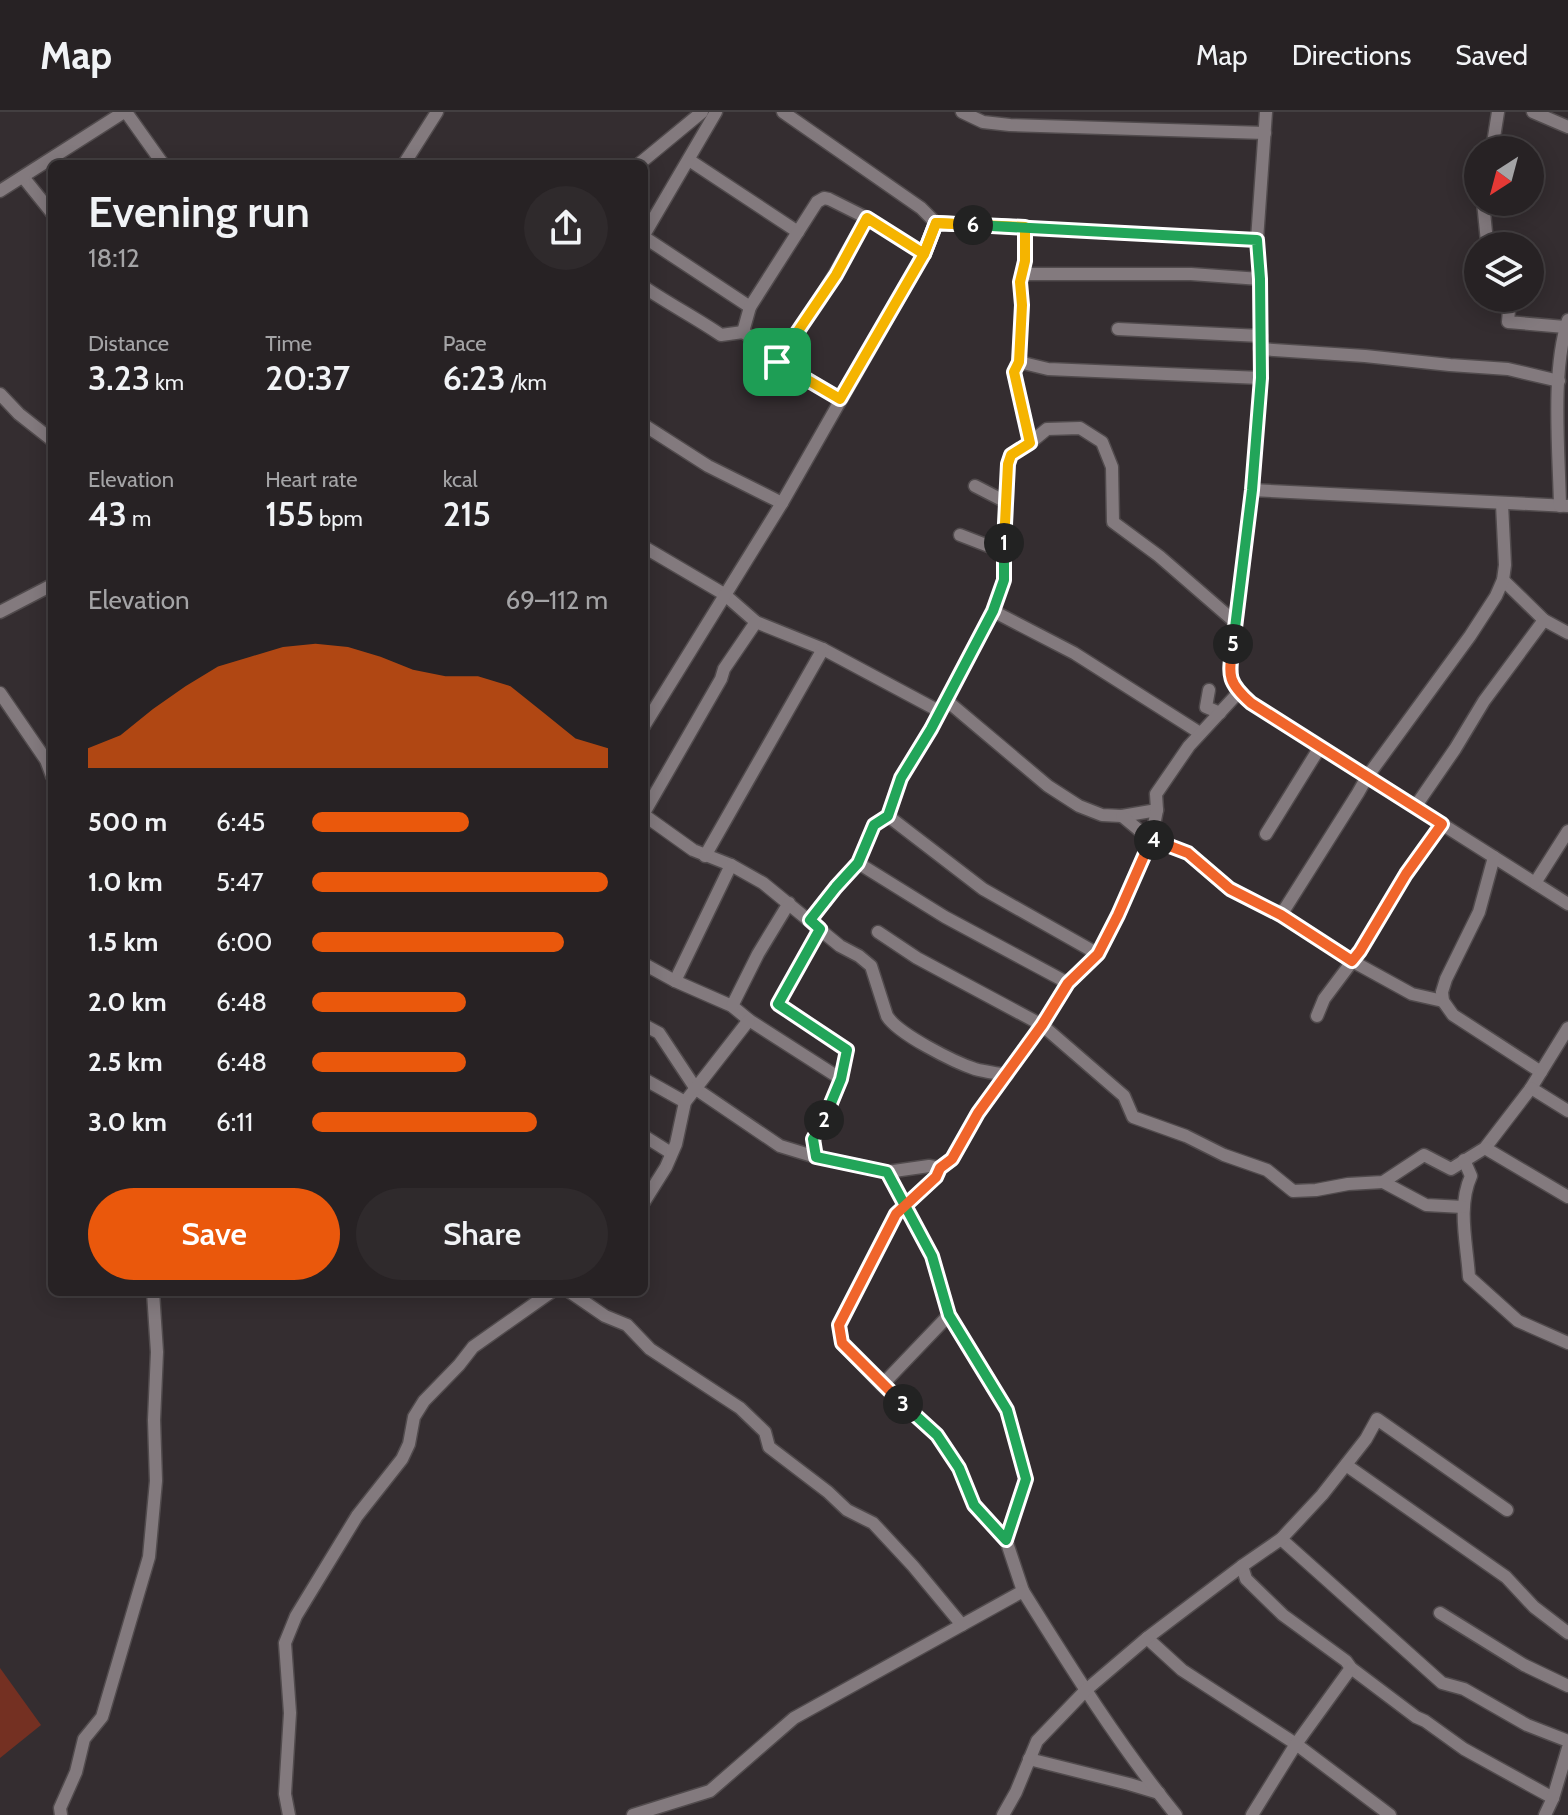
<!DOCTYPE html>
<meta charset="utf-8">
<style>
body{margin:0;font-family:Cabin,sans-serif;background:#2f2a2c;color:#f1f3f6;height:100vh;display:flex;flex-direction:column;font-size:30px;white-space:nowrap}
*{box-sizing:border-box;margin:0}
p{font-size:26px;color:#a4a4a6}
.icon{flex:none;width:44px;height:44px;fill:none;stroke:currentColor;stroke-width:2;stroke-linecap:round;stroke-linejoin:round}
.map{position:relative;flex:1;overflow:hidden}
.drawer{position:absolute;left:48px;top:48px;width:600px;height:1136px;display:flex;flex-direction:column;background:#272224;border-radius:12px;box-shadow:0 4px 20px #0003,0 0 0 2px #433f41}
.drawer>*{flex:none}
.needle{width:52px;rotate:216deg}
.fabs{position:absolute;left:1464px;top:24px;display:grid;gap:16px}
.fabs a{display:grid;place-items:center;width:80px;height:80px;border-radius:50%;background:#272224;box-shadow:0 4px 20px #0003,0 0 0 2px #433f41;font-size:40px}
.pin{position:absolute;display:grid;place-items:center;width:68px;height:68px;color:#fff;margin:-34px;border-radius:16px;box-shadow:0 4px 12px #0006}
.km{position:absolute;width:40px;height:40px;margin:-20px;border-radius:50%;background:#222;color:#fff;font-size:22px;line-height:40px;text-align:center}
.round{display:grid;place-items:center;flex:none;width:84px;height:84px;border-radius:42px;background:#2f2a2c}
.headline{display:flex;align-items:center;justify-content:space-between;height:136px;padding:0 40px}
h1{font-size:44px;font-weight:600;line-height:60px}
.figures{display:grid;grid-template-columns:repeat(3,1fr);gap:12px;height:136px;padding:8px 40px}
.figures div{display:grid;align-content:center}
.figures b{font-size:34px;font-weight:600}
.figures small{font-size:22px;font-weight:400}
.figures p{font-size:22px}
.chart{height:224px;padding:16px 40px}
.chart p{display:flex;justify-content:space-between}
.chart svg{width:100%;height:144px;margin-top:8px;fill:#ea580c;opacity:.7}
.cta{display:flex;gap:16px;margin-top:auto;padding:16px 40px}
.cta a{flex:1;height:92px;border-radius:48px;background:#ea580c;color:#fff;font-size:32px;font-weight:600;line-height:92px;text-align:center}
.cta a+a{background:#2f2a2c;color:#f1f3f6}
ul{padding:0 40px;list-style:none;font-size:26px}
li{display:grid;grid-template-columns:128px 96px 1fr;align-items:center;height:60px}
li i{height:20px;border-radius:10px;background:#ea580c}
header{display:flex;align-items:center;gap:48px;box-sizing:border-box;height:112px;padding:0 40px;background:#272224;border-bottom:2px solid #433f41}
header strong{font-size:38px}
nav{display:flex;gap:44px;margin-inline-start:auto;font-size:28px}
.map>svg:first-child{display:block}
.green{fill:#743022}
.lines{fill:none;stroke-linecap:round;stroke-linejoin:round}
.minor-casing{stroke:#514b4d;stroke-width:15}
.minor{stroke:#837a7e;stroke-width:12}
.split-1-casing{stroke:#fff;stroke-width:16}
.split-2-casing{stroke:#fff;stroke-width:16}
.split-3-casing{stroke:#fff;stroke-width:16}
.split-4-casing{stroke:#fff;stroke-width:16}
.split-5-casing{stroke:#fff;stroke-width:16}
.split-6-casing{stroke:#fff;stroke-width:16}
.split-7-casing{stroke:#fff;stroke-width:16}
.split-1{stroke:#f5b400;stroke-width:10}
.split-2{stroke:#22a559;stroke-width:10}
.split-3{stroke:#22a559;stroke-width:10}
.split-4{stroke:#f0652b;stroke-width:10}
.split-5{stroke:#f0652b;stroke-width:10}
.split-6{stroke:#22a559;stroke-width:10}
.split-7{stroke:#f5b400;stroke-width:10}
</style>
<header>
<strong>Map</strong>
<nav><a>Map</a><a>Directions</a><a>Saved</a></nav>
</header>
<div class="map">
<svg width="1568" height="1703" viewBox="0 0 1568 1703">
<rect width="100%" height="100%" fill="#342d30"/>
<polygon class="green" points="0,1556 41,1613 0,1646"/>
<g class="lines">
<defs>
<g id="minor">
<polyline points="126,0 163,52"/>
<polyline points="962,0 983,10 1010,13 1265,21"/>
<path d="M 1266,0 L 1257,128 L 1260,167 L 1261,266 L 1252,378 L 1230,559 C 1233,574 1240,581 1251,591 L 1568,792"/>
<polyline points="1533,0 1568,15"/>
<polyline points="1492,38 1498,0"/>
<polyline points="689,48 798,120"/>
<polyline points="404,52 437,0"/>
<polyline points="639,52 702,0"/>
<polyline points="23,65 52,101"/>
<polyline points="0,79 124,0"/>
<polyline points="1483,90 1487,130 1489,134"/>
<polyline points="936,111 1257,128"/>
<polyline points="1025,115 1025,149 1020,170 1022,193 1019,250 1048,257 1261,266"/>
<polyline points="644,123 716,0"/>
<polyline points="644,125 750,195"/>
<polyline points="1022,162 1191,162 1260,167"/>
<path d="M 644,175 C 669,192 696,206 721,223 L 743,220 L 758,230 L 777,250 L 840,287"/>
<polyline points="1510,186 1508,210 1565,215"/>
<polyline points="1118,217 1261,224"/>
<polyline points="743,220 750,195 817,90 824,86 829,87 867,106"/>
<polyline points="1260,237 1365,244 1450,253 1508,257 1559,269"/>
<polyline points="777,250 818,191 867,106 924,142"/>
<polyline points="1019,250 1014,260 1030,331 1047,317 1080,316 1102,330 1112,355 1113,410 1159,444 1235,510"/>
<polyline points="0,282 19,302 52,328"/>
<polyline points="644,313 708,354 782,391"/>
<polyline points="975,374 1006,390"/>
<polyline points="1252,378 1568,394"/>
<path d="M 1560,394 C 1559,339 1551,260 1568,208"/>
<polyline points="960,423 1004,440"/>
<polyline points="644,435 724,482 756,510 823,537 939,599"/>
<polyline points="1503,468 1544,508 1568,521"/>
<polyline points="993,499 1074,541 1200,621"/>
<polyline points="0,500 52,473"/>
<polyline points="1209,578 1206,595 1220,601"/>
<polyline points="0,581 46,648 52,664"/>
<polyline points="946,588 1048,674 1079,694 1102,703 1122,704 1157,698"/>
<polyline points="644,614 782,391 924,142 936,111 921,96 783,0"/>
<polyline points="1415,695 1455,637 1484,589 1544,508"/>
<polyline points="644,701 721,567 724,557 756,510"/>
<path d="M 644,703 L 693,738 L 731,753 L 763,771 L 840,834 L 859,844 L 871,854 L 887,904 C 898,922 954,950 975,957 C 985,960 997,961 1007,963"/>
<polyline points="888,704 983,777 1098,842"/>
<polyline points="1122,704 1151,728 1188,741 1230,777 1281,803 1352,849 1412,882 1443,889"/>
<polyline points="1266,722 1320,635"/>
<polyline points="705,744 823,537"/>
<polyline points="1494,745 1479,800 1446,867 1442,880 1443,889 1453,903 1541,960"/>
<polyline points="858,751 945,805 1068,871"/>
<polyline points="1535,771 1568,719"/>
<polyline points="1281,803 1358,681 1367,665 1470,524 1496,484 1503,468 1505,453 1502,392"/>
<polyline points="810,808 836,775 858,751 874,713 888,704 901,666 931,617 993,499 1004,468 1008,352 1011,343 1030,331"/>
<polyline points="878,820 917,846 1042,913 1124,984 1133,1005 1186,1024 1224,1043 1267,1058 1293,1079 1316,1078 1348,1072 1383,1070 1424,1043 1451,1057 1485,1036 1531,976 1568,916"/>
<polyline points="644,852 675,869 732,894 749,908 841,967"/>
<polyline points="675,869 731,753"/>
<polyline points="732,894 758,842 789,791"/>
<polyline points="1317,904 1324,887 1360,839 1406,762 1442,712"/>
<polyline points="644,913 659,921 696,977 780,1034 816,1045 887,1060 929,1054 940,1056"/>
<polyline points="644,967 685,990"/>
<polyline points="1531,976 1568,999"/>
<polyline points="644,1024 671,1041"/>
<polyline points="1485,1036 1568,1085"/>
<polyline points="816,1045 813,1027 825,1008 841,967 847,938 778,892 820,817"/>
<path d="M 1464,1048 L 1471,1064 C 1457,1095 1467,1132 1469,1165 L 1518,1209 L 1568,1231"/>
<polyline points="887,1060 932,1144 949,1203 1007,1298 1026,1367 1006,1428 1023,1479"/>
<polyline points="1383,1070 1426,1093 1463,1095"/>
<polyline points="644,1090 666,1055 676,1032 685,990 749,908"/>
<polyline points="570,1180 605,1204 627,1213 650,1237 740,1296 765,1320 769,1335 828,1380 847,1398 873,1411 913,1454 962,1513"/>
<polyline points="882,1273 949,1203"/>
<polyline points="1346,1353 1506,1465 1534,1495 1568,1521"/>
<polyline points="1281,1427 1442,1571 1464,1577 1527,1613 1568,1629"/>
<polyline points="1006,1428 974,1393 959,1356 937,1323 882,1273 842,1231 839,1213 896,1102 936,1065 940,1056 952,1047 978,1001 1042,913 1068,871 1098,842 1118,803 1151,728 1157,698 1156,682 1189,634 1239,580"/>
<polyline points="1242,1454 1246,1467 1283,1503 1346,1549 1351,1556 1416,1605 1425,1609 1464,1637 1553,1686"/>
<polyline points="1440,1501 1524,1553 1568,1574"/>
<polyline points="1147,1526 1182,1558 1296,1632 1390,1703"/>
<polyline points="1029,1647 1129,1672 1159,1681"/>
<polyline points="61,1703 60,1696 76,1660 84,1627 102,1605 149,1445 156,1369 154,1308 157,1240 153,1180"/>
<polyline points="289,1703 285,1682 290,1601 285,1531 296,1504 357,1404 402,1347 409,1332 414,1305 424,1289 459,1253 473,1235 551,1180"/>
<path d="M 633,1703 L 710,1679 L 794,1606 L 1023,1479 C 1071,1556 1119,1633 1176,1703"/>
<polyline points="1003,1703 1016,1680 1037,1629 1086,1578 1147,1526 1242,1454 1281,1427 1322,1383 1366,1327 1377,1307 1507,1398"/>
<polyline points="1252,1703 1296,1632 1351,1556"/>
<polyline points="1545,1703 1553,1686 1568,1636"/>
</g>
</defs>
<use href="#minor" class="minor-casing"/>
<use href="#minor" class="minor"/>
</g>
<g class="lines">
<defs>
<polyline id="split-1" points="777,250 836,163 867,106 924,142 936,111 1025,115 1025,149 1020,170 1022,193 1019,250 1014,260 1030,331 1011,343 1008,352 1004,431"/>
<polyline id="split-2" points="824,1008 841,967 847,938 778,892 820,817 810,808 836,775 858,751 874,713 888,704 901,666 931,617 993,499 1004,468 1004,431"/>
<polyline id="split-3" points="824,1008 813,1027 816,1045 887,1060 932,1144 949,1203 1007,1298 1026,1367 1006,1428 974,1393 959,1356 937,1323 903,1292"/>
<polyline id="split-4" points="903,1292 842,1231 839,1213 896,1102 936,1065 940,1056 952,1047 978,1001 1042,913 1068,871 1098,842 1118,803 1151,728 1154,728"/>
<path id="split-5" d="M 1154,728 L 1188,741 L 1230,777 L 1281,803 L 1352,849 L 1360,839 L 1406,762 L 1442,712 L 1251,591 C 1226,569 1229,563 1233,532"/>
<polyline id="split-6" points="973,113 1257,128 1260,167 1261,266 1252,378 1233,532"/>
<polyline id="split-7" points="777,250 840,287 924,142 936,111 973,113"/>
</defs>
<use href="#split-1" class="split-1-casing"/>
<use href="#split-2" class="split-2-casing"/>
<use href="#split-3" class="split-3-casing"/>
<use href="#split-4" class="split-4-casing"/>
<use href="#split-5" class="split-5-casing"/>
<use href="#split-6" class="split-6-casing"/>
<use href="#split-7" class="split-7-casing"/>
<use href="#split-1" class="split-1"/>
<use href="#split-2" class="split-2"/>
<use href="#split-3" class="split-3"/>
<use href="#split-4" class="split-4"/>
<use href="#split-5" class="split-5"/>
<use href="#split-6" class="split-6"/>
<use href="#split-7" class="split-7"/>
</g>
</svg>
<div class="fabs">
<a><svg class="needle" viewBox="-14 -14 28 28"><path d="M0-13l5 13h-10z" fill="#e53935"/><path d="M0 13l5-13h-10z" fill="#a4a4a6"/></svg></a>
<a><svg class="icon" aria-label="layers" viewBox="0 0 24 24"><path d="M12 4l9 5-9 5-9-5zM3 14l9 5 9-5"/></svg></a>
</div>
<div class="pin" style="left:777px;top:250px;background:#1e9e55"><svg class="icon" aria-label="arrive" viewBox="0 0 24 24"><path d="M6 21V4h12l-3 4 3 4H6"/></svg></div>
<b class="km" style="left:1004px;top:431px">1</b>
<b class="km" style="left:824px;top:1008px">2</b>
<b class="km" style="left:903px;top:1292px">3</b>
<b class="km" style="left:1154px;top:728px">4</b>
<b class="km" style="left:1233px;top:532px">5</b>
<b class="km" style="left:973px;top:113px">6</b>
<section class="drawer">
<div class="headline"><div><h1>Evening run</h1><p>18:12</p></div><a class="round"><svg class="icon" aria-label="share" viewBox="0 0 24 24"><path d="M12 15V3M7 8l5-5 5 5M5 13v7h14v-7"/></svg></a></div>
<div class="figures">
<div><p>Distance</p><b>3.23<small> km</small></b></div>
<div><p>Time</p><b>20:37</b></div>
<div><p>Pace</p><b>6:23<small> /km</small></b></div>
</div>
<div class="figures">
<div><p>Elevation</p><b>43<small> m</small></b></div>
<div><p>Heart rate</p><b>155<small> bpm</small></b></div>
<div><p>kcal</p><b>215</b></div>
</div>
<div class="chart"><p><span>Elevation</span>69–112 m</p>
<svg viewBox="0 0 160 44" preserveAspectRatio="none"><path d="M0 44V38L10 34L20 26L30 19L40 13L50 10L60 7L70 6L80 7L90 10L100 14L110 16L120 16L130 19L140 27L150 35L160 38V44z"/></svg>
</div>
<ul>
<li><b>500 m</b>6:45<i style="width:53%"></i></li>
<li><b>1.0 km</b>5:47<i style="width:100%"></i></li>
<li><b>1.5 km</b>6:00<i style="width:85%"></i></li>
<li><b>2.0 km</b>6:48<i style="width:52%"></i></li>
<li><b>2.5 km</b>6:48<i style="width:52%"></i></li>
<li><b>3.0 km</b>6:11<i style="width:76%"></i></li>
</ul>
<div class="cta"><a>Save</a><a>Share</a></div>
</section>
</div>
